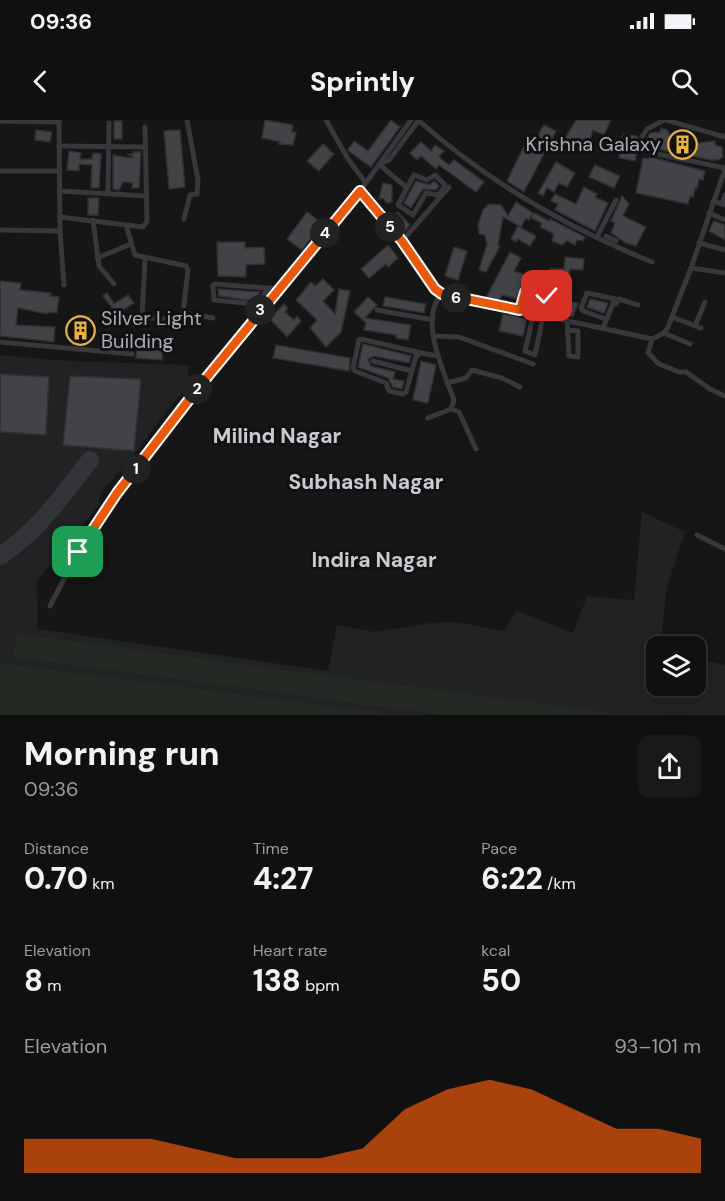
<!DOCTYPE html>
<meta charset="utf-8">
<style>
body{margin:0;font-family:"DM Sans",sans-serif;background:#19191a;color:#f1f3f6;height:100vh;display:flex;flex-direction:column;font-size:22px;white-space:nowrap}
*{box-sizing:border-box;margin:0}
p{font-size:20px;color:#9c9d9f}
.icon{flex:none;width:33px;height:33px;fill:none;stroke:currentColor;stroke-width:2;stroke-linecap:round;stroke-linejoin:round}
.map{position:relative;height:595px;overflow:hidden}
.sheet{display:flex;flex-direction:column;background:#101011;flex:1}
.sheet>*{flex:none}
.tools{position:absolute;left:646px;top:516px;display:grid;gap:12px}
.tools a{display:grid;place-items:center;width:60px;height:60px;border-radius:12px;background:#101011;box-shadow:0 3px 15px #0003,0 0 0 2px #303031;font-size:30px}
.pin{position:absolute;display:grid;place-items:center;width:51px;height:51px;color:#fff;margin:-26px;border-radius:12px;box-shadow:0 3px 9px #0006}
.km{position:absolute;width:30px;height:30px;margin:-15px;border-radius:50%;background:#222;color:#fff;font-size:16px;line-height:30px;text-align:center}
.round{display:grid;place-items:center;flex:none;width:63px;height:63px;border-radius:12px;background:#19191a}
.headline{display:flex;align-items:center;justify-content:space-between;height:102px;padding:0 24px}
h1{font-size:33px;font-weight:800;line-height:45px}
.figures{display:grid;grid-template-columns:repeat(3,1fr);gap:9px;height:102px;padding:6px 24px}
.figures div{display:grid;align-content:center}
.figures b{font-size:30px;font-weight:800}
.figures small{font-size:16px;font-weight:400}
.figures p{font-size:16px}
.chart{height:168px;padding:12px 24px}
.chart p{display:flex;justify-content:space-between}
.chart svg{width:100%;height:108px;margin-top:6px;fill:#ea580c;opacity:.7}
.status{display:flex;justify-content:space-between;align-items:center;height:42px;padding:0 30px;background:#101011;direction:ltr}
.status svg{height:16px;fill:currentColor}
header{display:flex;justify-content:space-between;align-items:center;height:78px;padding:0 24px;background:#101011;font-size:27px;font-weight:800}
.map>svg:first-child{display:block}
.built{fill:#222224}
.green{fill:#222a23}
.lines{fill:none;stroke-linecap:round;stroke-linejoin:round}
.taxiway{stroke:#333437;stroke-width:18}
.building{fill:#424347;stroke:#303033;stroke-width:1.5}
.street{stroke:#37373c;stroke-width:5}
.route-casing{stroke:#fff;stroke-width:12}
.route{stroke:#ea580c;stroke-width:8}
.labels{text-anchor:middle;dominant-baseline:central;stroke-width:6;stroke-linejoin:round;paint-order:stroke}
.poi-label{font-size:20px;fill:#a8acb7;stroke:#111112;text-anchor:end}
.neighbourhood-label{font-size:21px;font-weight:bold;fill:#c9cbd3;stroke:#111112}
</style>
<div class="status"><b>09:36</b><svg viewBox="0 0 49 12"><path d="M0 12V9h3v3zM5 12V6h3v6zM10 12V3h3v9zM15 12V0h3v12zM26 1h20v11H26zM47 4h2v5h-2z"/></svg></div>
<header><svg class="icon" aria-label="back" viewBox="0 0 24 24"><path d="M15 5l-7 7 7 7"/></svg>Sprintly<svg class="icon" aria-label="search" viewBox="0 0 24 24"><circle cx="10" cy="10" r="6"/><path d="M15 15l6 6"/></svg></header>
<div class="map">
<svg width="725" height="595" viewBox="0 0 725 595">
<rect width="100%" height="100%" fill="#161617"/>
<polygon class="built" points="0,235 68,241 189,245 186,267 140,327 100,374 98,386 37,461 38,509 328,551 337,505 375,512 430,503 457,502 503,511 517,491 573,513 587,476 634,480 642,392 685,412 667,467 660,526 657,526 657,566 696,566 696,538 725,545 725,595 0,595"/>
<g class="green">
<polygon points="17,514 624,595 443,595 14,537"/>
<polygon points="0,543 398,595 0,595"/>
</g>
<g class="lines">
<path class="taxiway" d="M 0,436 C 37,412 63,375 90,340"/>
</g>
<g class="building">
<polygon points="265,0 293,5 292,12 296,12 293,25 279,24 280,22 262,18"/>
<polygon points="391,0 400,7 371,47 350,32 348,30 354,21 368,31"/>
<polygon points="576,0 611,0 604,15 593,10 586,33 561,25"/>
<rect x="114" y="1" width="8" height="18"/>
<polygon points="544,5 556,11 524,72 507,61 529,16 535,20"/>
<polygon points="661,8 667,10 671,16 685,17 698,23 715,21 715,25 722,27 723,37 718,40 711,40 652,28 646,22 647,19 650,13 660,12"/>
<polygon points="36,10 52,12 50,22 35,20"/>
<polygon points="180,10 185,67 169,69 164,11"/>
<polygon points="623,14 637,16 639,21 635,41 619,38"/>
<polygon points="421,22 431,31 435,25 444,31 439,37 449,45 454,40 484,62 476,72 439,45 436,49 421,36 417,40 410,33"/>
<polygon points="323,24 334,34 319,51 307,41"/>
<polygon points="69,31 81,33 80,39 92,39 93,33 101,34 99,68 91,68 92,45 79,44 79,51 67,50"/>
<polygon points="133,32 141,32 139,68 132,68 133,63 123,62 119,70 113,69 113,35 130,38 133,37 128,34 133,34"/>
<polygon points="650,37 705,51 703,60 699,59 697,69 695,68 693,77 690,76 688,84 636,73 643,38 649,39"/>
<polygon points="556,42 575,53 567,67 559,63 554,72 547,68 543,76 538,73"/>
<polygon points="595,45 620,56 614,68 589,57"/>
<polygon points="416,61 430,65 434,61 439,66 436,70 423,69 411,88 404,83"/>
<polygon points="383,63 392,65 392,82 387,83 383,78 379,79"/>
<polygon points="584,67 597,74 595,77 608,83 595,111 555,90 558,84 551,81 555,74 576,84"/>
<polygon points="622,76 629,84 623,96 646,107 636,126 626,123 611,113 615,103 611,101"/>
<polygon points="88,78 99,78 98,95 88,95"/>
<polygon points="516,82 533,93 529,100 526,98 521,107 503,97 498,125 500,126 486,152 479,150 487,124 485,115 479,114 478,105 483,90 489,84 501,85 508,96"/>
<polygon points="307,92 322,103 302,130 287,119"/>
<polygon points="398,92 410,105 402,114 389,98"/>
<polygon points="534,93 549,101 550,99 585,117 583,121 577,120 575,125 567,121 562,125 552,121 554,114 540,107 542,103 531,98"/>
<polygon points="714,101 725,105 725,120 709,111"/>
<polygon points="518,106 536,116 530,126 518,119 516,122 511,119"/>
<polygon points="217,122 245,122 245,128 264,127 265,144 246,145 246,157 218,156"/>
<polygon points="388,125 398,138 388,147 386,144 369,158 361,149"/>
<polygon points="454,127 467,131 458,160 445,156"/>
<polygon points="510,132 521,138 514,151 525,155 517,179 502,175 499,181 488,179 486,178"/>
<polygon points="565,137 584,139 583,150 570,149 568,161 549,158 551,148 564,149"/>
<polygon points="534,157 553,159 552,171 532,169"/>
<polygon points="323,159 334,170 323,181 335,194 339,169 350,171 341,212 326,227 310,208 317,200 296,180 311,162 315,166"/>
<polygon points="0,161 21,163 20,170 51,173 50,176 59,177 57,193 48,192 47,194 18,188 16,205 55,207 54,222 0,216"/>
<polygon points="218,169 260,172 255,181 219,176"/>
<polygon points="107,173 114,184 128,175 134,183 117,194 103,176"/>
<polygon points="368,177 377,185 365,198 411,205 408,220 396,218 396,215 364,210 366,203 354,192"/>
<polygon points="385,177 426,184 424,193 383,186"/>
<polygon points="556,179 578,183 573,197 554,193"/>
<polygon points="590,179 608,183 604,193 587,187"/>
<polygon points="284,184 288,188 285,192 294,200 297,196 301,201 287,217 270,199"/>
<polygon points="503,194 527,199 523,216 499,211"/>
<polygon points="77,195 89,197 90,217 87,217 85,225 73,224 73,216 69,215 70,204 74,204"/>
<polygon points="363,224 411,236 409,243 374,236 368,239 371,246 395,252 393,259 404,261 402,269 393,267 388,258 358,247"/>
<polygon points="276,225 350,238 349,251 273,238"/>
<polygon points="150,228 163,229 162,240 136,238 137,230 150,231"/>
<polygon points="421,241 436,245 428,283 413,280"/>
<polygon points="0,254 49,257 46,315 0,312"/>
<polygon points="70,256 141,259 134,331 63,325"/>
</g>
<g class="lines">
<g class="street">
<polyline points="59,0 60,111 64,165"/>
<polyline points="326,0 348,39 366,63"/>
<path d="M 418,0 C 486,60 567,108 652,142"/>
<polyline points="666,0 725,17"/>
<polyline points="0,1 59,2"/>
<polyline points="642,17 647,9 664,0"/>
<polyline points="59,26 145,27"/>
<polyline points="648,32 725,48"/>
<polyline points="382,43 389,40 419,0"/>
<polyline points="380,45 407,68 414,55 427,60 435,55 445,65 439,75 426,73 413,95 398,85 407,68"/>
<polyline points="0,51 60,51"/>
<polyline points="60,71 147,76"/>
<polyline points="360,71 402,121 435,169 442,174 652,219 664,213 668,207 691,148 725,49"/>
<polyline points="108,74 109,3"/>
<polyline points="713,81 725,85"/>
<polyline points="722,84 725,75"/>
<polyline points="709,93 725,100"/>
<polyline points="60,97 126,105 135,135 186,146 188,150 183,193 213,198"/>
<polyline points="184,99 190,75 197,74 198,60 187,0"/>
<polyline points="93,100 99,146 114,164"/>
<polyline points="126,105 143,107 147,102 145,7"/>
<polyline points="0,110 60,111"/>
<polyline points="606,116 616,121"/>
<polyline points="597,117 616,80"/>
<polyline points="402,121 449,67"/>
<polyline points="699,123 725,130"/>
<polyline points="97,138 131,124"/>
<polyline points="145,139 142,197 178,200 182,198 183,193"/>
<polyline points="691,148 725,153"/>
<polyline points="616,184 619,179 638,185"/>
<polyline points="257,186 268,168"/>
<polyline points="262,188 245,183 214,180 213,165 215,164 278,169"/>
<polyline points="377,190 433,200"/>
<polyline points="520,190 525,172 547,177 535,235 525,231 534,192"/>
<polyline points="672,197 701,208"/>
<polyline points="695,206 705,182"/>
<polyline points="603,208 615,179 587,173 581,188 583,191 606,199"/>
<polyline points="567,210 578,211 578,237 569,236 567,200"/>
<polyline points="664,213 690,224"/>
<polyline points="433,216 459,217 533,244"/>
<polyline points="652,219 648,233 659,244 679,252 686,252 710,269 725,276"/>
<polyline points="0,222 132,234"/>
<polyline points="421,233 361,219 359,220 353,248 355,251 386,263 389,271 403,274 406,272 416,236 421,233 438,236"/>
<polyline points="373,241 412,251"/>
<polyline points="447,263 466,258 472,250 502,258 520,267"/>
<polyline points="451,289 459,292 476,329"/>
<path d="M 428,298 L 451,289 L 454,280 C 444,253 418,198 442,174"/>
<polyline points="697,415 725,429"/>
<polyline points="50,486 78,432 117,373 266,183 360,71 411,0"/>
</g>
</g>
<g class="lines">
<defs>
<polyline id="route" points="78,432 117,373 198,268 360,71 402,121 435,169 442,174 520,190 525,172 547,176"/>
</defs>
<use href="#route" class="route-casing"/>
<use href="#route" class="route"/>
</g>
<defs>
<symbol id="building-ring" viewBox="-11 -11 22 22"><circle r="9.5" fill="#111112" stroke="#eab33b" stroke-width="1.5"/><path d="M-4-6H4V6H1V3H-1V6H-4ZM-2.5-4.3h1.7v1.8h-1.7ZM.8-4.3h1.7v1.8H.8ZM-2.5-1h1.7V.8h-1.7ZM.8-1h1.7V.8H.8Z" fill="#eab33b"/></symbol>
</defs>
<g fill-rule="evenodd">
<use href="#building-ring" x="666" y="8" width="33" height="33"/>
<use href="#building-ring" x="64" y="194" width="33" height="33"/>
</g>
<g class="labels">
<g class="poi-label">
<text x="661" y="24">Krishna Galaxy</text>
<text x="101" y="198" text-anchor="start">Silver Light<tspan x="101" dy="23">Building</tspan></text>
</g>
<g class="neighbourhood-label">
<text x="277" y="316">Milind Nagar</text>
<text x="366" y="362">Subhash Nagar</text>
<text x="374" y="440">Indira Nagar</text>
</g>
</g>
</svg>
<div class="tools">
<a><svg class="icon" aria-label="layers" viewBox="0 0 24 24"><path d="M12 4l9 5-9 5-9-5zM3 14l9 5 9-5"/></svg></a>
</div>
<div class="pin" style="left:78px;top:432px;background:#1e9e55"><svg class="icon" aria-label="arrive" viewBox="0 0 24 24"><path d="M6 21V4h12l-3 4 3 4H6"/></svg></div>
<div class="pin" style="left:547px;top:176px;background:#d93025"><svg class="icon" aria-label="check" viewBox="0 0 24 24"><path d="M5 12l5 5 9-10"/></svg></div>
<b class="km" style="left:136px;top:349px">1</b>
<b class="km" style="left:197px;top:269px">2</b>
<b class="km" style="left:260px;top:190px">3</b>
<b class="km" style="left:325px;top:113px">4</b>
<b class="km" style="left:390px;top:107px">5</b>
<b class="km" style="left:456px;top:178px">6</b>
</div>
<section class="sheet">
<div class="headline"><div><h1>Morning run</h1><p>09:36</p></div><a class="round"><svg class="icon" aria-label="share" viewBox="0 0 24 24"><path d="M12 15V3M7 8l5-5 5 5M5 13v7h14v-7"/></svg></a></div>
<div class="figures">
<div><p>Distance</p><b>0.70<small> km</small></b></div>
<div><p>Time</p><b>4:27</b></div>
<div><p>Pace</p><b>6:22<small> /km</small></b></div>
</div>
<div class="figures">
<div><p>Elevation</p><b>8<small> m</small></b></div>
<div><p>Heart rate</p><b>138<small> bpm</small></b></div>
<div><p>kcal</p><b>50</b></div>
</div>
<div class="chart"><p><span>Elevation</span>93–101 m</p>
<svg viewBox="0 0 160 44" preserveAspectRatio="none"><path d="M0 44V30L10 30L20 30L30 30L40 34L50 38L60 38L70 38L80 34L90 18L100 10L110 6L120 10L130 18L140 26L150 26L160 30V44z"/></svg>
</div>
</section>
